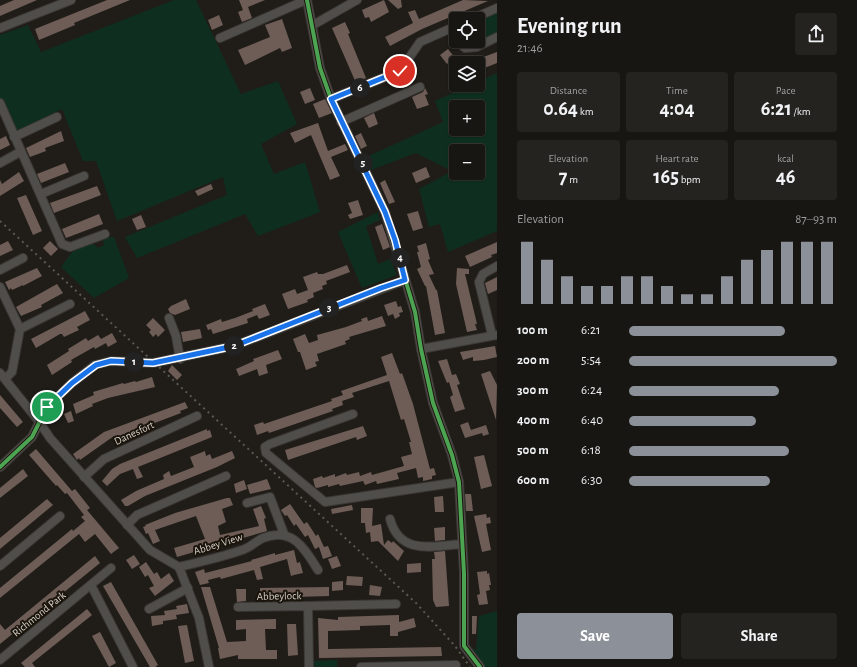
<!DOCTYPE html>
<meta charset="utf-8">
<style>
body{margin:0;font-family:"Alegreya Sans",sans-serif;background:#252320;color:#f1f3f6;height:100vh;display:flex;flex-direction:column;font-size:15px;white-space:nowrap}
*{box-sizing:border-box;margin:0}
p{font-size:13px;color:#9f9f9f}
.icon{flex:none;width:22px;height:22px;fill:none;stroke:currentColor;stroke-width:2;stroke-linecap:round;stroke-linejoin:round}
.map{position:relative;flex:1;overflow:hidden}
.details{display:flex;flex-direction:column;background:#181612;width:360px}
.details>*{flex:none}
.tools{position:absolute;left:449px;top:12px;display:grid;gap:8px}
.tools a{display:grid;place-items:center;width:36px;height:36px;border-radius:4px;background:#181612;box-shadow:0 1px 3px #0004,0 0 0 1px #363532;font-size:20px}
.pin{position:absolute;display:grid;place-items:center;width:34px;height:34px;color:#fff;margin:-17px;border:2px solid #fff;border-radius:50%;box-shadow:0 1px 4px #0007}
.km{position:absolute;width:20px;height:20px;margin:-10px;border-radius:50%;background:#222;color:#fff;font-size:11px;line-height:20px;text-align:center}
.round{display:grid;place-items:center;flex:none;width:42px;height:42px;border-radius:4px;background:#252320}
.head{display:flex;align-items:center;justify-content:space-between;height:68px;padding:0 20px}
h1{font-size:22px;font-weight:600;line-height:30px}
.metrics{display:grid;grid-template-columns:repeat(3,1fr);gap:6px;height:68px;padding:4px 20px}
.metrics div{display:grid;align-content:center;border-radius:4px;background:#252320;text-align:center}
.metrics b{font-size:20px;font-weight:600}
.metrics small{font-size:11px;font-weight:400}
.metrics p{font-size:11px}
.chart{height:112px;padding:8px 20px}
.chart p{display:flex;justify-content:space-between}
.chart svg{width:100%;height:72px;margin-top:4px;stroke:#8c9099;stroke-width:6}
.action{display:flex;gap:8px;margin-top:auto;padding:8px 20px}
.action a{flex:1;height:46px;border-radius:4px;background:#8c9099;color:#fff;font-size:16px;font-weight:600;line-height:46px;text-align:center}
.action a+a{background:#252320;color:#f1f3f6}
ul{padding:0 20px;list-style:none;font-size:13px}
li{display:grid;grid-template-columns:64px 48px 1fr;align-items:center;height:30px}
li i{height:10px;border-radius:5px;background:#8c9099}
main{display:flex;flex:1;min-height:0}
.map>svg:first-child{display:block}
.green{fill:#0e2f1f;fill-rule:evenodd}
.building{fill:#6e5d56}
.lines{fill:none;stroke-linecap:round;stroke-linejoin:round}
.minor-casing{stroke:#3a3734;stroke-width:10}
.minor{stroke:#504e4a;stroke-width:8}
.rail{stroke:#5a5854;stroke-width:2;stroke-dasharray:2 4;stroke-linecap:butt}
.cycleway-casing{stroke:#1a140b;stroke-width:6}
.cycleway{stroke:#4ca352;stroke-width:4}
.route-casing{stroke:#fff;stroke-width:8}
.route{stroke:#1a73e8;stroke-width:5}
.labels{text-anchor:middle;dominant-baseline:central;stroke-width:4;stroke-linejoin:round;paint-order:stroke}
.street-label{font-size:11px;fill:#d5d1ca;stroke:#1a140b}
</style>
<main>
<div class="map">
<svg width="497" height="667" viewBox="0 0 497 667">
<rect width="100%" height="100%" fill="#201d18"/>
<g class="green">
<polygon points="174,0 196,0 241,94 278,81 297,124 261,144 274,174 305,162 320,212 258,236 245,214 137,258 125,237 227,195 223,177 117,221 96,161 83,161 62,109 16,132 0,98 0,35 28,25 41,52"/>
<polygon points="493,13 497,13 497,34 470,45 463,41 478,41 478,20"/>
<path d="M 497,73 L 497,231 L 448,252 L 440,224 L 429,227 L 419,189 L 452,171 L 416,153 L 371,170 L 362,159 L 443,122 L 435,101 L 470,85 L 478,85 L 478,82 ZM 456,107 L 478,107 L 478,129 L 456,129 ZM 456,151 L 478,151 L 478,173 L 456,173 Z"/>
<polygon points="378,212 380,220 366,226 378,264 390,259 397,275 362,288 338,232"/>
<polygon points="109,237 114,237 129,278 94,298 61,267 73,251 93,243 98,248 104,245 103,240"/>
<polygon points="497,611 497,667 483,667 469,647 476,650 479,616"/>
<polygon points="337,660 337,667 312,667 313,661"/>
</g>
<g class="building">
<polygon points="14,0 37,0 0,16 0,6"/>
<polygon points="107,0 130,0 74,23 75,25 39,40 35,29"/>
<polygon points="239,0 265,0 248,7 252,18 242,22 238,12 243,10"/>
<polygon points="384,0 389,12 371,22 369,17 365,18 362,10"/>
<polygon points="388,0 401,0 402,7 398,9"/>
<polygon points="463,0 488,1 422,29 390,46 385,37 413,23 408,12 415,10 419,19"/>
<polygon points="219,15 223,25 212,30 208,20"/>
<polygon points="282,19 292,48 282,52 280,48 245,65 238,50 270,37 265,25"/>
<polygon points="345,22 350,33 348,34 366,78 356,83 332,28"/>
<polygon points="448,49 455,58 447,64 440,55"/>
<polygon points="497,52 497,63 487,67 478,69 478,59"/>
<polygon points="310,88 315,100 305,104 300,92"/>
<polygon points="425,88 428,94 425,95 429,105 417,109 412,97 423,92"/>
<polygon points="325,99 332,113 319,118 313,104"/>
<polygon points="374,113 378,124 369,128 364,118"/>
<polygon points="318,123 328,151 345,144 348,150 331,157 340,176 330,180 311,135 295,143 290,133"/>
<polygon points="61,131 64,141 45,148 46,151 30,157 26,148"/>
<polygon points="361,133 367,146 361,149 355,136"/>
<polygon points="6,136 10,145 0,150 0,139"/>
<polygon points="65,163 69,172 41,183 37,174"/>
<polygon points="426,167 430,177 416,183 412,173"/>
<polygon points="19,172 24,181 0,196 0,180 2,184"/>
<polygon points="385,180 395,202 389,204 380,183"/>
<polygon points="211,184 213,189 198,196 195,191"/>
<polygon points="97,186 101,195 54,213 50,203"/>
<polygon points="26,195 42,231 33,235 17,198"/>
<polygon points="358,200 363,215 350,219 348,215 352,213 348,203"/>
<polygon points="418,211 423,228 413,231 407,214"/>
<polygon points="99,214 103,224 66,238 62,229"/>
<polygon points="141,215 146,227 137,230 132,219"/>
<polygon points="382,224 390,247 383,250 375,227"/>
<polygon points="8,241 13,250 0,256 0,245"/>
<polygon points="50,241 58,249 51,256 43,248"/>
<polygon points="497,242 497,253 491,255 492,257 470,267 465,256"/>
<polygon points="426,243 430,259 428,260 434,274 429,275 436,290 437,290 445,333 435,335 426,286 425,286 417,269 421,267 417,252 419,252 417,246"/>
<polygon points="347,265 350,272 326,281 327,284 322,286 323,289 313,293 314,297 307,300 308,302 288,309 282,294 295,289 297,294 308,290 303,277 317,272 318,274 323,274"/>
<polygon points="37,268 42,276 23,286 23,285 12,290 11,288 9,290 5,282"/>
<polygon points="457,268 469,269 469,274 465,274 477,324 475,324 477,330 467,332 456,284"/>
<polygon points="497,277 497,290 488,294 485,283"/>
<polygon points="57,284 63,293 41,305 42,307 21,316 16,307"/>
<polygon points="186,299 190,309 175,315 170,313 168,309 171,306"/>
<polygon points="396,301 398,307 401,306 403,312 399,313 400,316 395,319 393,314 388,316 384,305"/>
<polygon points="265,304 270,315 259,319 257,315 247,319 248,323 213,334 211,329 208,330 206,325 221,319 222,322 235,318 253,311 252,309"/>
<polygon points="85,311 90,320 77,327 79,330 64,337 62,334 60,334 36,348 31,339"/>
<polygon points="382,316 386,326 349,337 350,339 345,341 346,344 317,354 319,361 315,362 317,366 306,370 300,352 298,352 293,339 305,334 309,343 318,340 317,335 346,327 362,321 361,319 367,317 368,321"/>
<polygon points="153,318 165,330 158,337 156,334 153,337 149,332 151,330 146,325"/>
<polygon points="200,329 202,338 183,342 181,332"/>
<polygon points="112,333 117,342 108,347 106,343 95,349 94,347 71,360 72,362 52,375 47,365 69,351 68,349 86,338 88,341 98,335 101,339"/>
<polygon points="495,346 497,357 484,360 473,361 473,357 463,360 460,352"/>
<polygon points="278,350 282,359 266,365 268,373 259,376 257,369 239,376 236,369 254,361 253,359"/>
<polygon points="392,353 400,374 402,373 413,404 430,469 434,468 436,475 432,476 432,479 423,481 423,477 418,478 416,468 397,473 399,479 377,484 376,481 365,485 363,481 340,486 339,484 328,487 328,485 317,488 315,487 313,479 322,476 323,478 335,474 335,477 346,473 347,475 359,472 360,476 371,472 372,475 404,466 401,457 412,454 409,442 411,442 404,419 401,420 389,381 352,393 354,397 342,401 343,405 332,409 333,411 269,433 268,431 257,435 254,425 263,422 264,424 332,401 331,399 343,395 341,391 387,375 381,357"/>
<polygon points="447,359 452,375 456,374 460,384 457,385 465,409 455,412 450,397 453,395 449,382 447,383 438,361"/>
<polygon points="172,365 182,375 177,380 168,371"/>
<polygon points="490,371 497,385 496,420 481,374"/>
<polygon points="152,377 155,387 108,398 92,404 93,406 76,414 73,404 94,395 93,392 123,383 124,384 135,381 136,382"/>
<polygon points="0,395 23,422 17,427 0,408"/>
<polygon points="185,402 188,408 180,411 181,413 115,438 114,436 80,460 79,458 77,460 73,454 104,432"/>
<polygon points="71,411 74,421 68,423 64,414"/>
<polygon points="468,422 471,430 486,425 489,434 483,436 482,433 465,438 460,425"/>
<polygon points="363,426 367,436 357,440 356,437 288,460 285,450"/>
<polygon points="207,429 207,431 210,430 212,437 138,467 143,477 137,479 133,469 120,474 107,486 102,481 112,469 120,464"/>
<polygon points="36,449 72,491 75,489 90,508 87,510 119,548 111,554 95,534 85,542 79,534 0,598 0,588 72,529 73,531 85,521 81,517 84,515 67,493 65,494 57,485 56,486 29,455"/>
<polygon points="205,451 206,456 210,454 212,459 232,451 235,458 217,467 145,496 128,506 125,506 121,500 136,491 164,479 163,475 169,471 171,476 194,467 190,457"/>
<polygon points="484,455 492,486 481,489 474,457"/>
<polygon points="23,469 28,476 0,498 0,488"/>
<polygon points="267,479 271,489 250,494 247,485"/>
<polygon points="244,480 247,489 236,493 234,484"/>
<polygon points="465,494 471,494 473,511 466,511"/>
<polygon points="443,496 444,512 435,512 434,497"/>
<polygon points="227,498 230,498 233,505 222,509 226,522 218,526 220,535 259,526 253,509 261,506 266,518 264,519 267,531 177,557 174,548 205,539 196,516 155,530 160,541 153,544 148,533 146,534 143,527 146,526 145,525 175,513"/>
<polygon points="47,499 53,505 0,549 0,538"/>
<polygon points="290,504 304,524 307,522 316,536 318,534 324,547 328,546 332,556 323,559 319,547 315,549 308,535 305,537 296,524 294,526 287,515 285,516 281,510"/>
<polygon points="352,505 353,510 332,514 331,509"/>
<polygon points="361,508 373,508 372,526 381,524 384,545 388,540 392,543 393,541 404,551 398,561 378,541 371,542 370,532 366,533 365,523 361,523"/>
<polygon points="486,514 487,518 490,517 491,523 486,524 491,550 482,552 474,516"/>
<polygon points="445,527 445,540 435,541 434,528"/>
<polygon points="294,550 297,563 300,562 303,573 294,575 291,576 287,559 260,567 263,579 257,580 254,570 221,579 220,577 208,580 209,583 200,585 195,572 204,569 205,573 252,561 251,560 275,553 275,555"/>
<polygon points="445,551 449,606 436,607 433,600 432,559 435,559 434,552"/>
<polygon points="134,555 140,564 132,569 126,560"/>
<polygon points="95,556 100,563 0,644 0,624 5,630"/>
<polygon points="337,556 341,566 332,569 328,559"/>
<polygon points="146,562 154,574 157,572 161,579 169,573 174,581 155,596 149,588 154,586 148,575 145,577 139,567"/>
<polygon points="421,563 421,572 407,573 407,564"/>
<polygon points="487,571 487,574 489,573 491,585 489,585 490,590 486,591 488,604 479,605 477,595 480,594 477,572"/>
<polygon points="347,576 363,577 362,586 346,585"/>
<polygon points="343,581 343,590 332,591 332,582"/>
<polygon points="111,582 158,665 155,667 150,667 103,586"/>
<polygon points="370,585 382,587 380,596 369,595"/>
<polygon points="201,587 210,587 227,642 246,641 246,629 236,630 236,620 276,619 276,629 265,629 266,650 277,650 277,659 238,659 238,655 220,659 218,648 219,648"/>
<polygon points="329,587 329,596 260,598 260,588"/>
<polygon points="236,589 246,589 246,601 237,602"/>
<polygon points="187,604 189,613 176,615 177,619 163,621 163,624 152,626 151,616 165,615 164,611 177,609 176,606"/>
<polygon points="87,609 92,615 32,663 35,667 25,667 21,663"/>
<polygon points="399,615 399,622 414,618 416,627 398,632 398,636 390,636 390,625 360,626 360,630 328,631 328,649 441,647 442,656 319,658 318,618 338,620 338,617"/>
<polygon points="472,616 477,616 476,634 472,634"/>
<polygon points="287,624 296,624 298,655 288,656"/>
<polygon points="187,625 194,661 185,663 178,626"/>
<polygon points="100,632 116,663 109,667 92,636"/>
</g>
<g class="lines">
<defs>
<g id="minor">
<polyline points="307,0 320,68 331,99 385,212 415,312 421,349 433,403 452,455 459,482 464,573 464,646 480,667"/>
<polyline points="472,19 497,8"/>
<polyline points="313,25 357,0"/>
<polyline points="0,28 71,0"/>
<polyline points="220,38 306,0"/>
<polyline points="457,41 465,48 477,47 497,37"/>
<polyline points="331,99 400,71 420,42 456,26"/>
<polyline points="0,103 62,244 70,247 105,234"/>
<polyline points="341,122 420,87"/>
<polyline points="14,137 57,117"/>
<polyline points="0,163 20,152"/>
<polyline points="41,194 84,176"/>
<polyline points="0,270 23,258"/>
<polyline points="0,287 20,329"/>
<polyline points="169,318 176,336 180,359"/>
<polyline points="492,335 479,282 483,274 497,266"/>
<polyline points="421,349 497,335"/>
<polyline points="0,373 40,423 50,438 150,550 179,567"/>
<polyline points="5,379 12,372 20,329 70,304"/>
<polyline points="353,414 270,444 265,447 266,453 325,502 459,482"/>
<polyline points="0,467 32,437 47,407 72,383 95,365 111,361 153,363 234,346 405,280"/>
<polyline points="84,477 104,459 197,416"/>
<polyline points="247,503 270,497 284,534"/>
<path d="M 390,519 C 400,556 433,546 462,544"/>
<polyline points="127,525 137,515 226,476"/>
<polyline points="0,566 60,516"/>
<path d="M 179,567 C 200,562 222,557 242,550 C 250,548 256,541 263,538 C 293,527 304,548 318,570"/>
<polyline points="179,567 199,618 209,667"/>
<polyline points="91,585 133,667"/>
<polyline points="308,606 396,604"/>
<polyline points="238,607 308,606 309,667"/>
<polyline points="149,609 188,588"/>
<polyline points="0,660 111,568"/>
<polyline points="361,667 456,665"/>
</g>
</defs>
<use href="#minor" class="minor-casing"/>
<use href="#minor" class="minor"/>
<polyline class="rail" points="0,221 416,603 455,646 470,667"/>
<defs>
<g id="cycleway">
<polyline points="307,0 320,68 331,99 385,212 415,312 421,349 433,403 452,455 459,482 464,573 464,646 480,667"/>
<polyline points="0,467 32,437 47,407 72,383 95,365 111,361 153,363 234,346 405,280"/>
</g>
</defs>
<use href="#cycleway" class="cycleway-casing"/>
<use href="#cycleway" class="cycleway"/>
</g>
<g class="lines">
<defs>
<polyline id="route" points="47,407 72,383 96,365 111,361 153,363 234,346 381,288 405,280 395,240 385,212 331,99 400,71"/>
</defs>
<use href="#route" class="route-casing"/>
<use href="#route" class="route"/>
</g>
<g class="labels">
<g class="street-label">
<text transform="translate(134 433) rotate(-25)">Danesfort</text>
<text transform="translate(218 544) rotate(-17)">Abbey View</text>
<text transform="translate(279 596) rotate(-1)">Abbeylock</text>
<text transform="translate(39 614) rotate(-39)">Richmond Park</text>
</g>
</g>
</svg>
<div class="tools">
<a><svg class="icon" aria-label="locate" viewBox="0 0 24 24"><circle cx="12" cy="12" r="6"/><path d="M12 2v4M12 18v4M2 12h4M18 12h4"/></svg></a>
<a><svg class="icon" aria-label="layers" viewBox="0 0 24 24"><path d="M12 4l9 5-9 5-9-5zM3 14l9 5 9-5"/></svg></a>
<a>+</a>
<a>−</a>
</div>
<div class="pin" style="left:47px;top:407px;background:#1e9e55"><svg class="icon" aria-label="arrive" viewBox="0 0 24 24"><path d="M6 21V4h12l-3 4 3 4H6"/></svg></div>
<div class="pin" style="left:400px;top:71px;background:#d93025"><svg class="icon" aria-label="check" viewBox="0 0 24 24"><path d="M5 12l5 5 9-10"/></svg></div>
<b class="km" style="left:134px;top:362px">1</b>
<b class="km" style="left:234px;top:346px">2</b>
<b class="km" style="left:329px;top:308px">3</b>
<b class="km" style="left:400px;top:258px">4</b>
<b class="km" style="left:363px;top:163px">5</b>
<b class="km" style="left:360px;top:88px">6</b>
</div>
<section class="details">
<div class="head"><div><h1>Evening run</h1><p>21:46</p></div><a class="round"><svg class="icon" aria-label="share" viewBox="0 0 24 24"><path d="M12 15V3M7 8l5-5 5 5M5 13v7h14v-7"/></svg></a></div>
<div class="metrics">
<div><p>Distance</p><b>0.64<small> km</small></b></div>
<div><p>Time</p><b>4:04</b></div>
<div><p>Pace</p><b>6:21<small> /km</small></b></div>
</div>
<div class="metrics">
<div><p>Elevation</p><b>7<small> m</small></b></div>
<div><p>Heart rate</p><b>165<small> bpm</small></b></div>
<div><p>kcal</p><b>46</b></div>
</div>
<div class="chart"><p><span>Elevation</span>87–93 m</p>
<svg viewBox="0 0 160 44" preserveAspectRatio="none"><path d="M5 44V6M15 44V17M25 44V27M35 44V33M45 44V33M55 44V27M65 44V27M75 44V33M85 44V38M95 44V38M105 44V27M115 44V17M125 44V11M135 44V6M145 44V6M155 44V6"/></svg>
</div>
<ul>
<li><b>100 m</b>6:21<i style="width:75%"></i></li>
<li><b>200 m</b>5:54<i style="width:100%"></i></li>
<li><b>300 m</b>6:24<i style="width:72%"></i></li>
<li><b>400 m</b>6:40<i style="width:61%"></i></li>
<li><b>500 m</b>6:18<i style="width:77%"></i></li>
<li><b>600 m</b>6:30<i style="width:68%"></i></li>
</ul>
<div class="action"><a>Save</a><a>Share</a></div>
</section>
</main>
